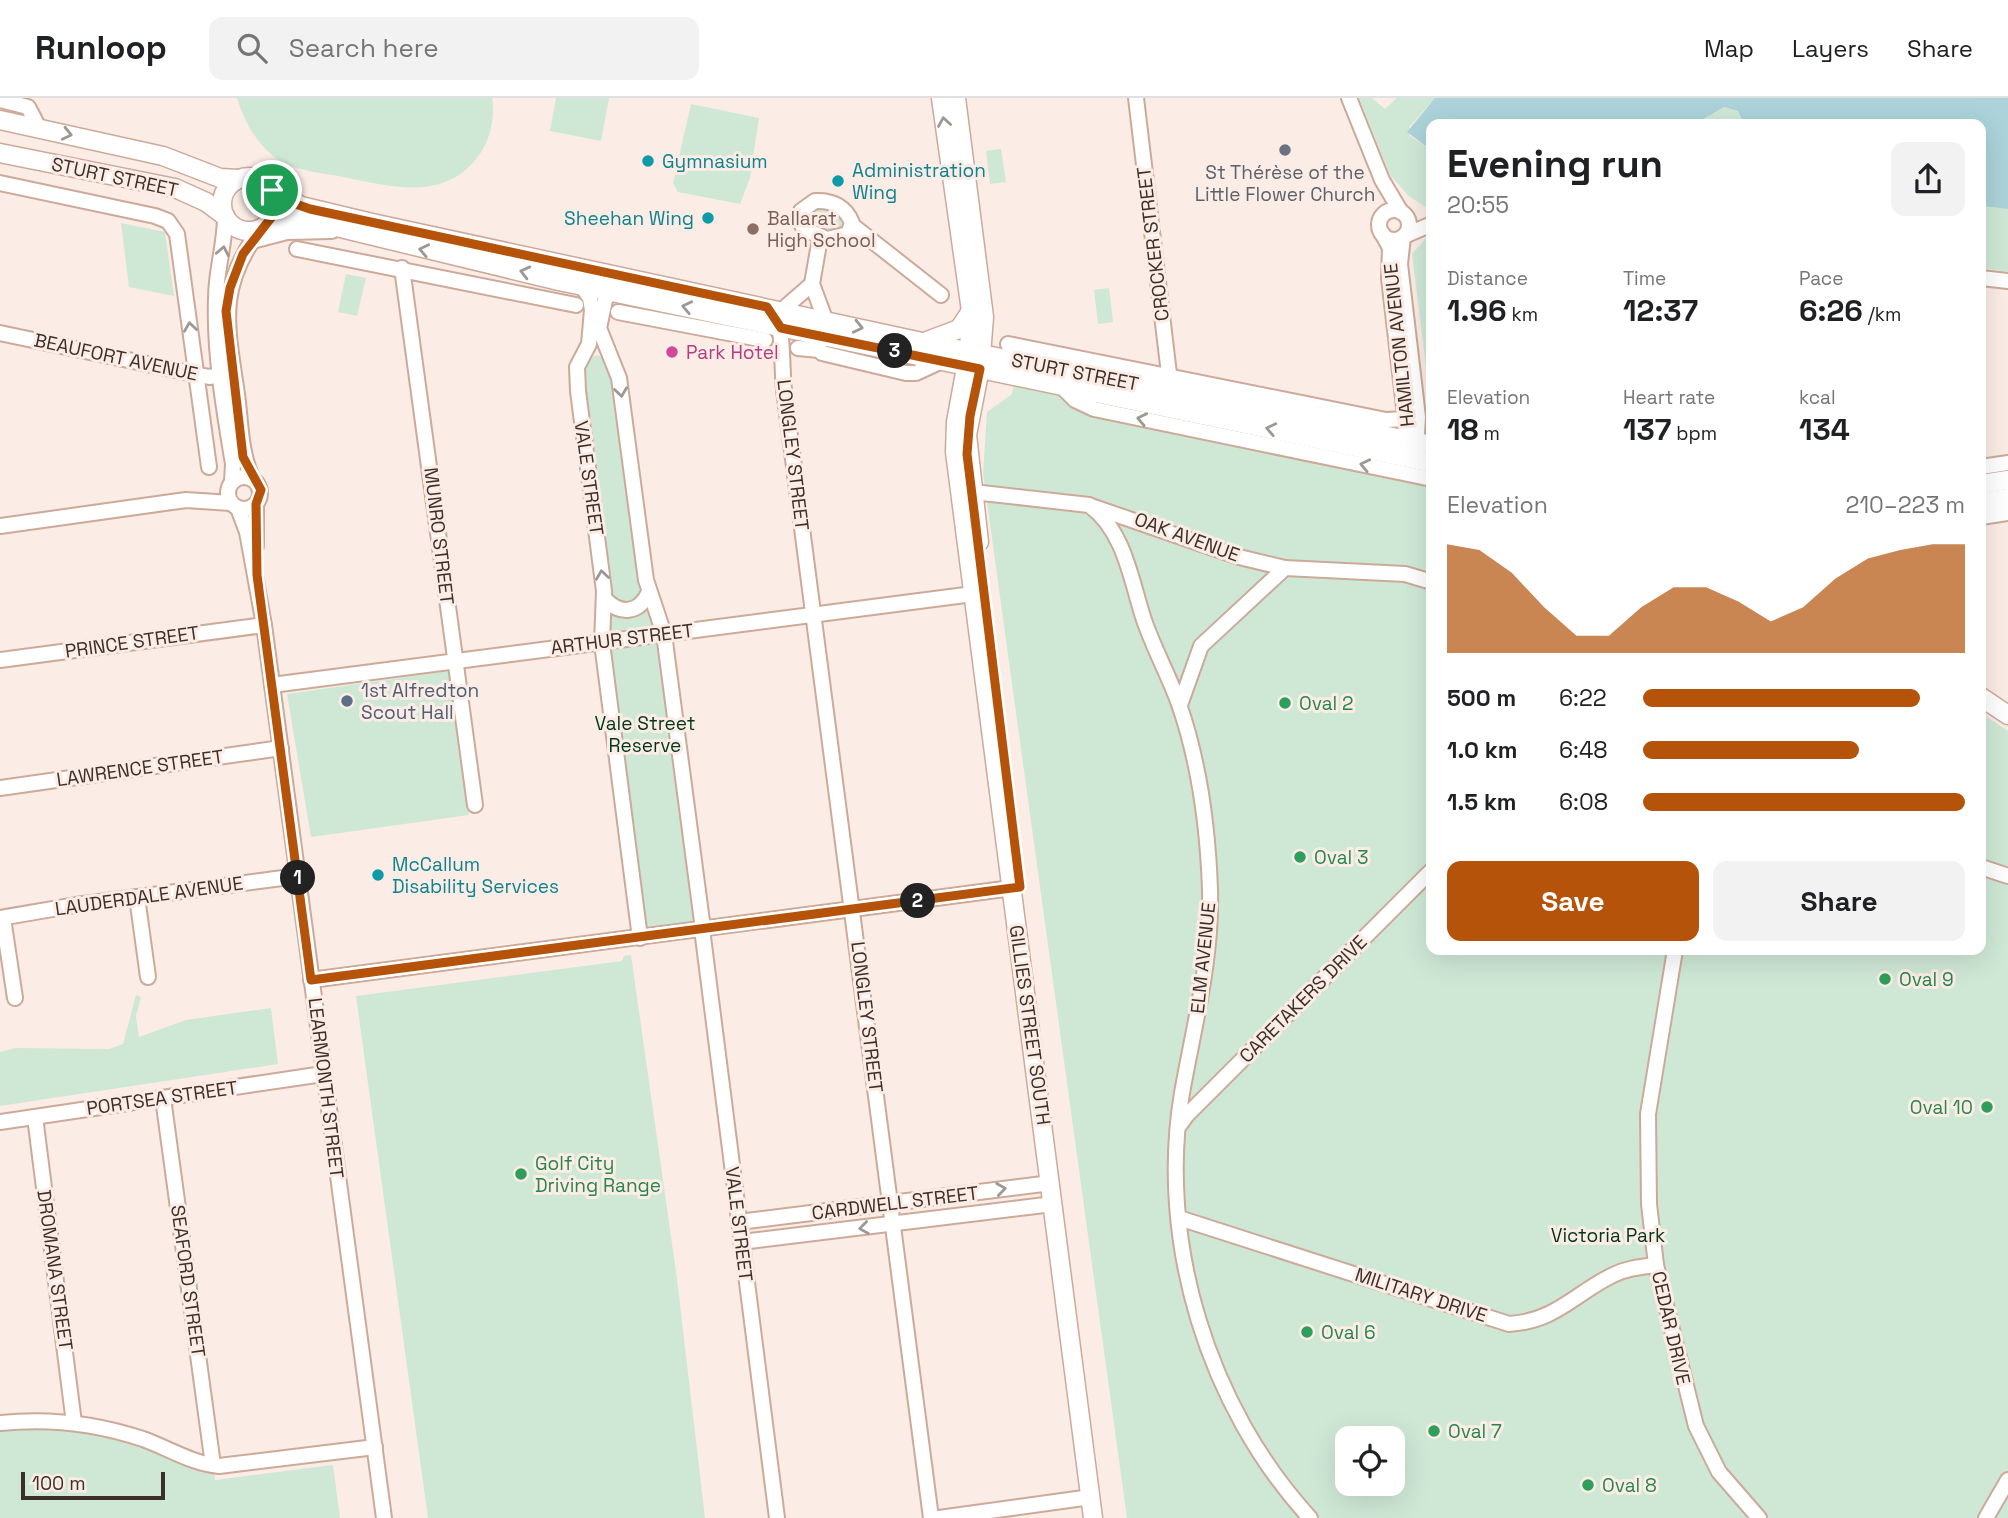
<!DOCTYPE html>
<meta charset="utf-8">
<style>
body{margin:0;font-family:"Space Grotesk",sans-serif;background:#f2f2f2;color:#202124;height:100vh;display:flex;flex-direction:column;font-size:26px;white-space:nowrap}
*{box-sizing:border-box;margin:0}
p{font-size:23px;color:#757577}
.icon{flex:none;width:38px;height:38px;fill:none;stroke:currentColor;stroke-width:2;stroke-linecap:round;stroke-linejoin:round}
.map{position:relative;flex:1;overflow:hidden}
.panel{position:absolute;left:1426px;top:21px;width:560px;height:836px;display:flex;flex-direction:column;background:#fff;border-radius:14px;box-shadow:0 7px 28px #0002}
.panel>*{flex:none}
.fabs{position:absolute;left:1335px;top:1328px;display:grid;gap:14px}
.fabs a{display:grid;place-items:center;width:70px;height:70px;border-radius:14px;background:#fff;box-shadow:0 7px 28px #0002;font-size:35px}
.scale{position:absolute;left:21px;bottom:18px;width:144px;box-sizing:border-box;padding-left:7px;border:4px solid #3c2f28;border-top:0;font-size:19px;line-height:24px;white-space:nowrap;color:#3c2f28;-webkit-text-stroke:5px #fbece5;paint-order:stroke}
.pin{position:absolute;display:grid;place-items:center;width:60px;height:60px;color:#fff;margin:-30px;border:4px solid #fff;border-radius:50%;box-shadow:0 2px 7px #0007}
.km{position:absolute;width:35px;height:35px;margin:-18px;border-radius:50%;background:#222;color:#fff;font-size:19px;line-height:35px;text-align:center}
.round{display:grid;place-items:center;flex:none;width:74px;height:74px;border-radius:14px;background:#f2f2f2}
.headline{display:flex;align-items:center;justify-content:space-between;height:119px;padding:0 21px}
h1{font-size:38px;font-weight:700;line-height:52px}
.figures{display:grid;grid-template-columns:repeat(3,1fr);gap:10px;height:119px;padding:7px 21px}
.figures div{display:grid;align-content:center}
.figures b{font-size:30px;font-weight:700}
.figures small{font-size:19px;font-weight:400}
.figures p{font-size:19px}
.chart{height:196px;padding:14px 21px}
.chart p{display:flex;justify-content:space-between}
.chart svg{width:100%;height:126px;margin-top:7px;fill:#b45309;opacity:.7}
.button{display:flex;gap:14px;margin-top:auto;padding:14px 21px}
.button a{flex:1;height:80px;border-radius:14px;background:#b45309;color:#fff;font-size:28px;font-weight:700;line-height:80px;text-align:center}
.button a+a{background:#f2f2f2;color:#202124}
ul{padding:0 21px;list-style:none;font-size:23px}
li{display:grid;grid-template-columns:112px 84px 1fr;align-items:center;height:52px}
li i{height:18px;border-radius:9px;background:#b45309}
header{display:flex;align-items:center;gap:42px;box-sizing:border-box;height:98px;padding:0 35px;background:#fff;border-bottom:2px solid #e0e0e0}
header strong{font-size:33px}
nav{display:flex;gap:38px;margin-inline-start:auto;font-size:24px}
.search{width:490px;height:63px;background:#f2f2f2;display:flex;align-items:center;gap:18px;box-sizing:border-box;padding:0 24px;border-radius:14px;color:#757577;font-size:26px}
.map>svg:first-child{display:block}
.green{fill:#cfe8d6;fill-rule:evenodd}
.water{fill:#abd3d9}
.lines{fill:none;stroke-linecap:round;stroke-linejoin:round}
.minor-casing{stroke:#ca9;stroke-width:18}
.major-casing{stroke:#ca9;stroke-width:21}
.minor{stroke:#fff;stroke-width:14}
.major{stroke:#fff;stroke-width:18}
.oneway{stroke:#9e9794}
.route-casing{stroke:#fff;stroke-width:14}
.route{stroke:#b45309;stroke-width:9}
.worship-dot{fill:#6b7280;stroke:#fbece5;stroke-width:2.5}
.culture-dot{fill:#0f9aa8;stroke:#fbece5;stroke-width:2.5}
.education-dot{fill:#8d6e63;stroke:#fbece5;stroke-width:2.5}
.hotel-dot{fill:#d1479c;stroke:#fbece5;stroke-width:2.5}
.service-dot{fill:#5c6f8a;stroke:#fbece5;stroke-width:2.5}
.leisure-dot{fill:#2e9e5b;stroke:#fbece5;stroke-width:2.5}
.labels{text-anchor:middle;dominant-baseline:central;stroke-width:6;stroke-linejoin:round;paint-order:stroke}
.culture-label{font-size:19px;fill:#0d838f;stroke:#fbece5;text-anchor:start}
.worship-label{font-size:19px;fill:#5b616d;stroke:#fbece5}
.street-label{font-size:19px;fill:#3c2f28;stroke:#fbece5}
.education-label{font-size:19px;fill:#785e54;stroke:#fbece5;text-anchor:start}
.hotel-label{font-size:19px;fill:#b23c85;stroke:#fbece5;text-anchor:start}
.service-label{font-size:19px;fill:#4e5e75;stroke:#fbece5;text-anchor:start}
.leisure-label{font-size:19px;fill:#27864d;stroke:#fbece5;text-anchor:start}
.park-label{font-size:19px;fill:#02361a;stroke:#fbece5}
</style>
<header>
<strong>Runloop</strong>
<div class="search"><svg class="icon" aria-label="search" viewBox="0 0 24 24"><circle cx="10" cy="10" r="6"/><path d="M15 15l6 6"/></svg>Search here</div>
<nav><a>Map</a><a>Layers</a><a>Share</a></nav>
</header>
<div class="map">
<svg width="2008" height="1420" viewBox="0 0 2008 1420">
<rect width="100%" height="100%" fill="#fbece5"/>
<g class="green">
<path d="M 237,0 L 492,0 C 495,17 491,37 483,51 C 450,106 391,89 339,78 C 320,75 293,72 277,61 C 256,45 245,25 237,0 Z"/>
<polygon points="556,0 609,0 601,43 550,33"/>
<polygon points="1359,0 1372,0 1385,11 1397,0 1435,0 1409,29 1410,38 1431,52 1431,113 1409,98 1390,77"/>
<polygon points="691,6 759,20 750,80 740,106 678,94 673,85"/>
<polygon points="1724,9 1738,13 1744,26 1695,26"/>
<polygon points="1001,51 1006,84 990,86 986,53"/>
<polygon points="819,108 840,118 845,131 819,136 803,120"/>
<polygon points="1981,108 2008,111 2008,174 1981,170"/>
<polygon points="121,125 165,134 174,198 129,189"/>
<polygon points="1428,138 1432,138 1431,308 1412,156"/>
<polygon points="346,176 366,180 357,218 338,214"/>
<polygon points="1109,190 1113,224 1098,226 1094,192"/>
<polygon points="597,257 605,260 611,267 643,494 631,507 611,501 580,283 585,263"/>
<path d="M 1014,284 L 1061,295 L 1073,306 L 1431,384 L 1432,852 L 1981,852 L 1981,615 L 2008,633 L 2008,1420 L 1127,1420 L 983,375 L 987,314 L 1012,296 ZM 1348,1340 L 1393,1340 L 1393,1386 L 1348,1386 Z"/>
<polygon points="648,507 655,531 617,536 610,531 609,512"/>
<polygon points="653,544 659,550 694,819 691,825 651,831 646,827 610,555 614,549"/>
<polygon points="449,573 469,717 311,739 287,596"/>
<polygon points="631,857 677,1181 705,1420 428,1420 356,898 622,863 624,858"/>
<polygon points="136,897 141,899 136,918 139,939 186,922 271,910 278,966 0,1008 0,954 15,950 109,951 123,946"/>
<path d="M 48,1330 C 107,1336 159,1354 214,1373 L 215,1382 L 333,1367 L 340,1420 L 0,1420 L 0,1331 Z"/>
</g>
<polygon class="water" points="1435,0 2008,0 2008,111 1981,108 1981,26 1744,26 1738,13 1724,9 1695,26 1432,26 1431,52 1407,34"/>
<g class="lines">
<defs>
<g id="minor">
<polyline points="1136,0 1170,284"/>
<polyline points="1349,0 1382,82 1401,114"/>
<polyline points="0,2 28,9 39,30"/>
<polyline points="0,85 155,118 168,123 177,136 209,369"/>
<path d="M 815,103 C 832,102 846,109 852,125 L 848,136 L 827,141 L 804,131 L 800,123 L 801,113 Z"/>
<circle cx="1394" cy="127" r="15"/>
<path d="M 225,119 C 225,147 216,172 216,200 C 214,254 224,312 233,366 L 232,384"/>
<polyline points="852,127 941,197"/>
<polyline points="1382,135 1390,150 1389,180 1409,352"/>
<polyline points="1404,138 1432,126"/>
<polyline points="1403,139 1400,166 1418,319 1416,353"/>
<polyline points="820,140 812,186 825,221"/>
<polyline points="252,143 287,134 332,133"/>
<polyline points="297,151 576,207"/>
<polyline points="402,170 475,707"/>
<polyline points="1981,180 2008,183"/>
<polyline points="581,187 590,200 592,212 589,246 577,269 578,293 604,493 602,545 640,840"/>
<polyline points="607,193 599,230 619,280 646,482 664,536 703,831"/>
<polyline points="782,212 812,186"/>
<polyline points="618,214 765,242"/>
<path d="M 777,221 C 783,233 782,275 784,292 L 931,1420"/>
<polyline points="806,234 822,255 906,275 916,275 942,263"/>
<polyline points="0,235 209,279 228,276"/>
<polyline points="1008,246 1386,322 1407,321"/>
<polyline points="798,250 819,252"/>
<polyline points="1060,287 1075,302 1094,311 1432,381"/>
<polyline points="1981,369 2008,365"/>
<circle cx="244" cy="395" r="16"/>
<path d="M 252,380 C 240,352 241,326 237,296 C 227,227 216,189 262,129"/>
<path d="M 973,394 L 1089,407 C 1125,433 1131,483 1144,522 C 1154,551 1169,578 1179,606 C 1199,664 1208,732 1210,792 C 1212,862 1194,927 1182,995 C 1157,1143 1208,1309 1310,1420"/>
<polyline points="256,406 256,448"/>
<polyline points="1091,408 1239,459 1285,470"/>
<polyline points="238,410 247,434 264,527 384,1420"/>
<polyline points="1981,419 2008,415"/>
<polyline points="0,428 186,402 231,405"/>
<path d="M 605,501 C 620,517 639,516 649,494"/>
<polyline points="0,562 264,527"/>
<polyline points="272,587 973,496"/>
<polyline points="1180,607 1201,548 1285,470 1405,476 1432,484"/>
<polyline points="0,690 281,650"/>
<polyline points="1981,769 2008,778"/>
<polyline points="137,799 148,879"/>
<polyline points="0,820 76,807 298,778"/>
<polyline points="3,820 15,900"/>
<polyline points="702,831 777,1420"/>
<polyline points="1675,852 1648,1016 1649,1106 1656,1167 1696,1328 1719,1374 1759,1420"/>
<polyline points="311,882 1012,790"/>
<polyline points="163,1000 213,1367"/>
<polyline points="35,1019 74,1325"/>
<polyline points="0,1024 323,976"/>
<polyline points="1179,1028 1187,1017 1432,772"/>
<path d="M 1179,1120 L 1509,1226 C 1556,1223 1574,1196 1613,1177 C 1627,1170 1641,1169 1656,1167"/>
<polyline points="739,1124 1051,1085"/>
<polyline points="741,1144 1053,1106"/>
<path d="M 0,1325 C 48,1320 98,1326 143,1341 C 168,1350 193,1366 219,1368 L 375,1349"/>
<polyline points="939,1420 1091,1399"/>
<polyline points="1986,1420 2008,1382"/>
</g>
<g id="major">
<polyline points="941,0 971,213 969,253 956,324 955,354 1093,1420"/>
<polyline points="956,0 984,219 980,270 967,337 979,444"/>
<polyline points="0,22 163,58 220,80 238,81"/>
<polyline points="0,55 175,90 206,104 225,118"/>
<circle cx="249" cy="106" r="27"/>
<polyline points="272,92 301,108 372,125 922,244 1432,347"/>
<polyline points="269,124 294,121 320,125 559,183 1432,365"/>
<polyline points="927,243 959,231 971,213"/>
<polyline points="1981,386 2008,382"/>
<polyline points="1981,404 2008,400"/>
<polyline points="1981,599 2008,617"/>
</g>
</defs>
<use href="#minor" class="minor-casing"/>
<use href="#major" class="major-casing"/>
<use href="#minor" class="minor"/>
<use href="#major" class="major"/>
</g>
<defs><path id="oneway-chevron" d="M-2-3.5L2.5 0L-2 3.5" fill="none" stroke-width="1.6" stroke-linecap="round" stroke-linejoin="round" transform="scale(1.75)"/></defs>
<g class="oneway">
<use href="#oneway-chevron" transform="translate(944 24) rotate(-99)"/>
<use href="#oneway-chevron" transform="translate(67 36) rotate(13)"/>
<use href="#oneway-chevron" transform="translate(424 152) rotate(-168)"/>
<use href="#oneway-chevron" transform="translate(223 153) rotate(-79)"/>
<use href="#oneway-chevron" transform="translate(525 174) rotate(-166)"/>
<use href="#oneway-chevron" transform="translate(687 209) rotate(-168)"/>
<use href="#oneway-chevron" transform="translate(190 229) rotate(-98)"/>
<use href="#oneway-chevron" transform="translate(858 229) rotate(13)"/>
<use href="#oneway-chevron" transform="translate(621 294) rotate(82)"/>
<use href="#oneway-chevron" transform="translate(1142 321) rotate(-168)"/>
<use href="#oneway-chevron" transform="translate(1271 331) rotate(-168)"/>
<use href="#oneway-chevron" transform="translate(1365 367) rotate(-168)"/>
<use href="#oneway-chevron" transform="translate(602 477) rotate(-98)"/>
<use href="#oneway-chevron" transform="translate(1001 1091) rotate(-8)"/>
<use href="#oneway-chevron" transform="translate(864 1130) rotate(172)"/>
</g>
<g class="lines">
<defs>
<polygon id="route" points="272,92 287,103 310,111 767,209 781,230 980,271 970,318 967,356 1020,789 311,882 257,477 256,406 261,392 243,359 226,213 230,190 243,156 274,116 276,101"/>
</defs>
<use href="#route" class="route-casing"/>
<use href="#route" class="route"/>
</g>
<circle class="worship-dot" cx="1285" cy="52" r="7"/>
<g class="culture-dot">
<circle cx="648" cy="63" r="7"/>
<circle cx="838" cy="83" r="7"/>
<circle cx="708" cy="120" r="7"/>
<circle cx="378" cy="777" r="7"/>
</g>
<circle class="education-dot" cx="753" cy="131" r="7"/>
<circle class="hotel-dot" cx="672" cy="254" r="7"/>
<circle class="service-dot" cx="347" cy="603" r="7"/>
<g class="leisure-dot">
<circle cx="1285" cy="605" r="7"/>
<circle cx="1300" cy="759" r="7"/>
<circle cx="1885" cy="881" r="7"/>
<circle cx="1987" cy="1009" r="7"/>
<circle cx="521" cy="1076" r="7"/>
<circle cx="1307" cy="1234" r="7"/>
<circle cx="1434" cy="1333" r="7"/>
<circle cx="1588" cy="1387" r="7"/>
</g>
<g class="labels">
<g class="culture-label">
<text x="662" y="63">Gymnasium</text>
<text x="852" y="72">Administration<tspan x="852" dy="22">Wing</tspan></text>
<text x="694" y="120" text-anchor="end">Sheehan Wing</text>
<text x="392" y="766">McCallum<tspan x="392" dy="22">Disability Services</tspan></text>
</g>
<g class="worship-label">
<text x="1285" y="74">St Thérèse of the<tspan x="1285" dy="22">Little Flower Church</tspan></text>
</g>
<g class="street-label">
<text transform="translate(115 79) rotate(12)">STURT STREET</text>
<text transform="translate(1153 146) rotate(-97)">CROCKER STREET</text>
<text transform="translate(1399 247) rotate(-96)">HAMILTON AVENUE</text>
<text transform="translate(116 259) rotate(12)">BEAUFORT AVENUE</text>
<text transform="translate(1075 274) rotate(11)">STURT STREET</text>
<text transform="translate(793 357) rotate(83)">LONGLEY STREET</text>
<text transform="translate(589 380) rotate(82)">VALE STREET</text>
<text transform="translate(439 438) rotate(83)">MUNRO STREET</text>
<text transform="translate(1187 439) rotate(20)">OAK AVENUE</text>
<text transform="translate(622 541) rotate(-7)">ARTHUR STREET</text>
<text transform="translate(132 544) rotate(-8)">PRINCE STREET</text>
<text transform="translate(140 670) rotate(-8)">LAWRENCE STREET</text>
<text transform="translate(149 798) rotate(-8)">LAUDERDALE AVENUE</text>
<text transform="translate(1203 860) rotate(-84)">ELM AVENUE</text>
<text transform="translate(1303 901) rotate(-45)">CARETAKERS DRIVE</text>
<text transform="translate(867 919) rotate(83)">LONGLEY STREET</text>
<text transform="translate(1030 927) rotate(82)">GILLIES STREET SOUTH</text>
<text transform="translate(326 990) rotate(83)">LEARMONTH STREET</text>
<text transform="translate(162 1000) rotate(-8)">PORTSEA STREET</text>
<text transform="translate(895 1105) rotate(-7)">CARDWELL STREET</text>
<text transform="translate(739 1126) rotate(83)">VALE STREET</text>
<text transform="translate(55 1172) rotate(82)">DROMANA STREET</text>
<text transform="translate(188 1183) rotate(82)">SEAFORD STREET</text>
<text transform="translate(1421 1197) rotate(18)">MILITARY DRIVE</text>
<text transform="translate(1671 1230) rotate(77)">CEDAR DRIVE</text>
</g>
<g class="education-label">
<text x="767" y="120">Ballarat<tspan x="767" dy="22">High School</tspan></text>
</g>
<g class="hotel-label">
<text x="686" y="254">Park Hotel</text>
</g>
<g class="service-label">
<text x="361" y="592">1st Alfredton<tspan x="361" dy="22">Scout Hall</tspan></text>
</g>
<g class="leisure-label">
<text x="1299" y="605">Oval 2</text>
<text x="1314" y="759">Oval 3</text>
<text x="1899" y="881">Oval 9</text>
<text x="1973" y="1009" text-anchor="end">Oval 10</text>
<text x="535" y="1065">Golf City<tspan x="535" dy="22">Driving Range</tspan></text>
<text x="1321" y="1234">Oval 6</text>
<text x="1448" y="1333">Oval 7</text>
<text x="1602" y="1387">Oval 8</text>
</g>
<g class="park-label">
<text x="645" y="625">Vale Street<tspan x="645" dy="22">Reserve</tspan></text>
<text x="1608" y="1137">Victoria Park</text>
</g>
</g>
</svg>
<div class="fabs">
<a><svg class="icon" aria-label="locate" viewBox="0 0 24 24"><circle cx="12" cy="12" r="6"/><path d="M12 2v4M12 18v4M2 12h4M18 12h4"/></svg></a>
</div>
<div class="scale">100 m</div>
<div class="pin" style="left:272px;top:92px;background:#1e9e55"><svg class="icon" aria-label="arrive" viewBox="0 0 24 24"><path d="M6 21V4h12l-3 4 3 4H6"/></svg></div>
<b class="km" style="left:298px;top:780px">1</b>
<b class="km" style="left:918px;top:803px">2</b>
<b class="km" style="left:895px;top:253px">3</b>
<section class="panel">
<div class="headline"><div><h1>Evening run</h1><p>20:55</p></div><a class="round"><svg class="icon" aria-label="share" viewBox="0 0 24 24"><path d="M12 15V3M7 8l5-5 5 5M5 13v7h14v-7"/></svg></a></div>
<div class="figures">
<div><p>Distance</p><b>1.96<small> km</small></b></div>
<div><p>Time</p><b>12:37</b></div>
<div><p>Pace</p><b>6:26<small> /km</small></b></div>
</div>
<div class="figures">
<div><p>Elevation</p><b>18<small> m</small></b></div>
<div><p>Heart rate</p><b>137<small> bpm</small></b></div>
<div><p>kcal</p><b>134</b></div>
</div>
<div class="chart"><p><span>Elevation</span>210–223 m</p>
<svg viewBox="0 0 160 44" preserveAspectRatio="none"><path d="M0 44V6L10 8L20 16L30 28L40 38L50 38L60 28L70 21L80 21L90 26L100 33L110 28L120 18L130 11L140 8L150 6L160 6V44z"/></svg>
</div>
<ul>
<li><b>500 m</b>6:22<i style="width:86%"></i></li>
<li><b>1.0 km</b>6:48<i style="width:67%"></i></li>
<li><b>1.5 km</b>6:08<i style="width:100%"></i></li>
</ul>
<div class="button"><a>Save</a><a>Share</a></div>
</section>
</div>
